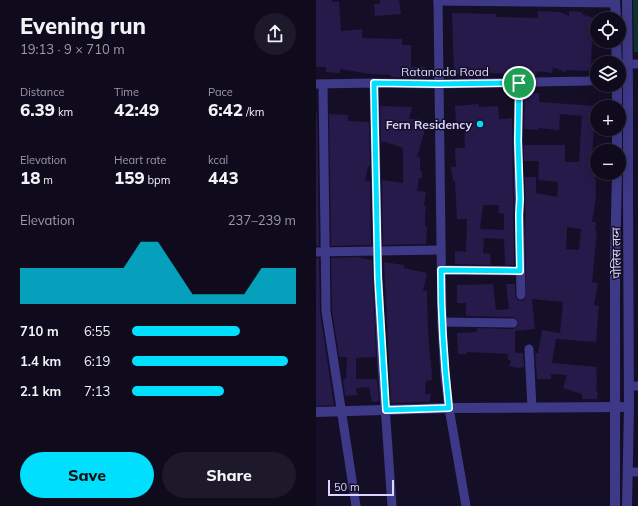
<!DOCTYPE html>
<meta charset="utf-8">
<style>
body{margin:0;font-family:Mulish,"Noto Sans Devanagari",sans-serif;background:#1d192a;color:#f1f3f6;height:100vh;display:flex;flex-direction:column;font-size:15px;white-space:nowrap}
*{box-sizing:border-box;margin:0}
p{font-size:13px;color:#9b9ba4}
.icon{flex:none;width:22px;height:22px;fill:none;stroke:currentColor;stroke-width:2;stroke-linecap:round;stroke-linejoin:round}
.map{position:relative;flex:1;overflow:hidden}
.side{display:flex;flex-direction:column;background:#0f0b1d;width:316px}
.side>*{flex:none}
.controls{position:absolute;left:274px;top:12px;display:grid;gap:8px}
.controls a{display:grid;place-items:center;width:36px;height:36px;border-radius:50%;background:#0f0b1d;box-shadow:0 4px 16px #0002,0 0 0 1px #2f2b3b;font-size:20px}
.scale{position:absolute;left:12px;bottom:10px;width:66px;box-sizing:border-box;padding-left:4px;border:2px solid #dbd5ff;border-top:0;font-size:11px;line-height:14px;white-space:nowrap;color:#dbd5ff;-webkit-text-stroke:3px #140f27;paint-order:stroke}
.pin{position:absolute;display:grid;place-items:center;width:34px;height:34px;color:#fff;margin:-17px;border:2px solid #fff;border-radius:50%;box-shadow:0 1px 4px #0007}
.round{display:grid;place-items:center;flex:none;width:42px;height:42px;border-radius:21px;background:#1d192a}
.overview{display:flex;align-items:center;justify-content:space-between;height:68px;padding:0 20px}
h1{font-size:22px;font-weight:800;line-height:30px}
.figures{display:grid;grid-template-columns:repeat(3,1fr);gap:6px;height:68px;padding:4px 20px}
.figures div{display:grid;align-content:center}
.figures b{font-size:17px;font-weight:800}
.figures small{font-size:11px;font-weight:400}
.figures p{font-size:11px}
.chart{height:112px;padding:8px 20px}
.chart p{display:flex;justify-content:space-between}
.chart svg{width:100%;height:72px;margin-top:4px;fill:#01dfff;opacity:.7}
.action{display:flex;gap:8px;margin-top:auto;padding:8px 20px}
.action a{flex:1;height:46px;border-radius:24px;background:#01dfff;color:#111;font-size:16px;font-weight:800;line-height:46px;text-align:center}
.action a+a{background:#1d192a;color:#f1f3f6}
ul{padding:0 20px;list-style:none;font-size:13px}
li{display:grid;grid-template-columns:64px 48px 1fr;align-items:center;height:30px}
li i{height:10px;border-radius:5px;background:#01dfff}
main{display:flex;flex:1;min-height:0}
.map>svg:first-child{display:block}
.green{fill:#123131}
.building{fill:#251a49;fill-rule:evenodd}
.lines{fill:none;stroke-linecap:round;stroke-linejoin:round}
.minor{stroke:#3e3987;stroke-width:9}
.tertiary{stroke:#3e3987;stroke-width:10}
.route-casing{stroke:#fff;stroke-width:8}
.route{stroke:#01dfff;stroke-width:5}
.poi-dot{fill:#01dfff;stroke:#140f27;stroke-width:1.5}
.labels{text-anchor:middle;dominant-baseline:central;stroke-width:3;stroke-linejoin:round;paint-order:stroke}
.street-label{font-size:12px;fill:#dbd5ff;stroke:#140f27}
.poi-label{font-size:12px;font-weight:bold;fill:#dbd5ff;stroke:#140f27;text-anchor:end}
</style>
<main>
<section class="side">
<div class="overview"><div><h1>Evening run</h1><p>19:13 · 9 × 710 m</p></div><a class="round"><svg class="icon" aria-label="share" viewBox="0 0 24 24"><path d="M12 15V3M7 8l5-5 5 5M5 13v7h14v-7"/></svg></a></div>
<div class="figures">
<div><p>Distance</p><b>6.39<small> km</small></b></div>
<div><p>Time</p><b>42:49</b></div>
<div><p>Pace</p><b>6:42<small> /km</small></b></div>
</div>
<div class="figures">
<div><p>Elevation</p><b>18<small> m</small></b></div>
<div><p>Heart rate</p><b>159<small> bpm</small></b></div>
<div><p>kcal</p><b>443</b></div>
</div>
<div class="chart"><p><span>Elevation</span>237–239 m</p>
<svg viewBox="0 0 160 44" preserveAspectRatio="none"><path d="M0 44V22L10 22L20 22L30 22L40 22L50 22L60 22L70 6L80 6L90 22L100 38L110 38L120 38L130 38L140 22L150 22L160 22V44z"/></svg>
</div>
<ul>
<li><b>710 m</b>6:55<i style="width:66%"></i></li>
<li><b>1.4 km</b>6:19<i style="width:95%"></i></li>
<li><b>2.1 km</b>7:13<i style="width:56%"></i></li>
</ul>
<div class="action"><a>Save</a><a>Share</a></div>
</section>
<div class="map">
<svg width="322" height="506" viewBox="0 0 322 506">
<rect width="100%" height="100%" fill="#140f27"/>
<polygon class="green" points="317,0 322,0 322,52 318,52"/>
<g class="building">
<polygon points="0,0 16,0 16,2 23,2 25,31 46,29 46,38 86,39 86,45 95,45 95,67 109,67 109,78 75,77 75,75 54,74 24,69 24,73 10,72 10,67 0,67"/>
<polygon points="64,0 83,0 85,14 59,16 58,4 64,4"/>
<polygon points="222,11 244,12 253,16 253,11 266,12 266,14 277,18 275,65 272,71 250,70 250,73 237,67 236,73 221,71 220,76 200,74 162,73 162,75 138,74 136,13 180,14 180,17 222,18"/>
<path d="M 209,93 L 223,93 L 223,102 L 280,106 L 276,154 L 279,154 L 280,197 L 276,222 L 280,222 L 279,231 L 281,231 L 276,282 L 282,283 L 278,305 L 283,306 L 280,342 L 240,339 L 236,363 L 281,367 L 280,378 L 281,378 L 280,391 L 282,391 L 281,399 L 266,399 L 266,394 L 247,388 L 251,375 L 235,374 L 235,379 L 221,379 L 219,353 L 222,353 L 226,330 L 244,333 L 247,302 L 216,299 L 219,329 L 199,331 L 199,353 L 207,353 L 208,367 L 202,368 L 193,366 L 195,360 L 192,360 L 192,354 L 151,352 L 151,354 L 142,354 L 141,333 L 161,332 L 161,328 L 197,329 L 202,326 L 202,320 L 197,317 L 150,316 L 150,303 L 141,303 L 141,285 L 177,284 L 180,310 L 193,309 L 190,284 L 199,284 L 199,296 L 202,300 L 206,301 L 210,298 L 209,177 L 220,177 L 220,193 L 241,197 L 242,182 L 222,180 L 223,161 L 208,161 L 208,145 L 249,145 L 249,162 L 263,162 L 266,116 L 244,114 L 243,130 L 222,128 L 222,130 L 208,129 ZM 251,227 L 265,229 L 263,250 L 250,249 Z"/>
<path d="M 163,104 L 163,107 L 182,106 L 183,119 L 196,118 L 198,265 L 189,265 L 188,239 L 168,238 L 167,253 L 174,254 L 175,265 L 139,264 L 139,251 L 150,252 L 151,219 L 141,219 L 139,181 L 137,181 L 135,167 L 140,167 L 139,148 L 149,148 L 148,122 L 140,122 L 139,106 ZM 167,205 L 183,205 L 182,213 L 188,214 L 188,230 L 164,229 Z"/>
<polygon points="64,106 96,107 93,119 102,119 108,121 108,133 101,157 104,157 104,171 106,171 106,178 103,178 101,191 110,192 108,206 110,206 109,216 109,227 111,227 110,244 67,245 66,180 87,183 87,148 70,142 65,142"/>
<polygon points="0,113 1,113 3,246 0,246"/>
<polygon points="13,114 32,115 32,121 53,122 54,166 52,166 49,181 54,181 55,245 15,246"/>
<polygon points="40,257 56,260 60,357 40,358 40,379 61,379 63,401 56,402 53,387 40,388 41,395 29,396 27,379 30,379 31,357 23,357 16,310 15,258"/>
<polygon points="0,258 3,258 4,312 18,405 0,406"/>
<polygon points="68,262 88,265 88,268 111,273 107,291 111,291 112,331 114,360 115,360 116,380 110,381 109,394 115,394 114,402 75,403"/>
</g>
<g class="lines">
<g class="minor">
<polyline points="122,0 126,322 129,376 133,408 150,506"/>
<polyline points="122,1 299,3"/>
<polyline points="304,64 322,64"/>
<polyline points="58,83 62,277 66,363 76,506"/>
<polyline points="203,83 202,141 205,295"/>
<polyline points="0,84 58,83 123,84 272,81 281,80"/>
<polyline points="7,84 10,311 40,506"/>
<polyline points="0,252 125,250"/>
<polyline points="125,270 204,271"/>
<polyline points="126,322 197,323"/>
<polyline points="213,349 216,408"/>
<polyline points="313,386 322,386"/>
<polyline points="312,472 322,472"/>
</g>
<g class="tertiary">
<polyline points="299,0 300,19"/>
<polyline points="311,0 312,93 312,199 313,407 311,506"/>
<polyline points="300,41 301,63"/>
<polyline points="301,107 301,85"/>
<polyline points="301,151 301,129"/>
<polyline points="0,412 133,408 306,407"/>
<polyline points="299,506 299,263 301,173"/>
</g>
</g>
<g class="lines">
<defs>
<path id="route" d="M 58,83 L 123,84 L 203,83 L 202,141 L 204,199 L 203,215 L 204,271 L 125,270 C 125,316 128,362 133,408 L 70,410 L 62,277 Z"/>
</defs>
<use href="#route" class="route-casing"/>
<use href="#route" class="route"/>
</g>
<circle class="poi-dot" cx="164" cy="124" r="4"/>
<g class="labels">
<g class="street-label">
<text x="129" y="71">Ratanada Road</text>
<text transform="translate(300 253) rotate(-91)">पोलिस लय्न</text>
</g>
<g class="poi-label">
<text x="156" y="124">Fern Residency</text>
</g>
</g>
</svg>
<div class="controls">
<a><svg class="icon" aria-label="locate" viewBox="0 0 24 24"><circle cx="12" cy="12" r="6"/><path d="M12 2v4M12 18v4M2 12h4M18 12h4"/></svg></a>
<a><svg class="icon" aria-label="layers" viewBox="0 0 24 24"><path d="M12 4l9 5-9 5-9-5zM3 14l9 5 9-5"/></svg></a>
<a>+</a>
<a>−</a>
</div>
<div class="scale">50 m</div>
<div class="pin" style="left:203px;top:83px;background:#1e9e55"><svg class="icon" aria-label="arrive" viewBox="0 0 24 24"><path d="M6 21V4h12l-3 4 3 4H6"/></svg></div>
</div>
</main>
